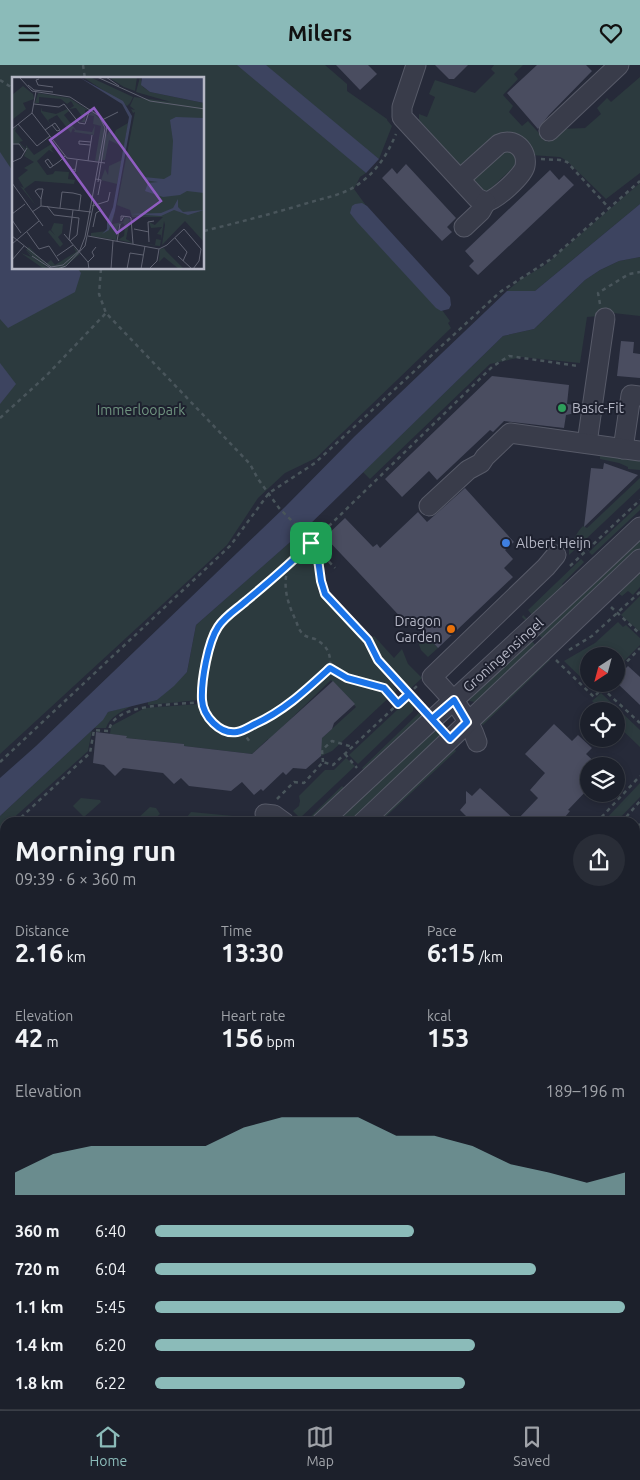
<!DOCTYPE html>
<meta charset="utf-8">
<style>
body{margin:0;font-family:Ubuntu,sans-serif;background:#292d37;color:#f1f3f6;height:100vh;display:flex;flex-direction:column;font-size:19px;white-space:nowrap}
*{box-sizing:border-box;margin:0}
p{font-size:16px;color:#a0a3a9}
.icon{flex:none;width:28px;height:28px;fill:none;stroke:currentColor;stroke-width:2;stroke-linecap:round;stroke-linejoin:round}
.map{position:relative;flex:1;overflow:hidden}
.panel{position:absolute;left:0px;top:752px;width:640px;height:592px;display:flex;flex-direction:column;background:#1c202b;border-radius:15px 15px 0 0;box-shadow:0 2px 8px #0003,0 0 0 1px #3a3e47}
.panel>*{flex:none}
.needle{width:32px;rotate:216deg}
.buttons{position:absolute;left:580px;top:582px;display:grid;gap:10px}
.buttons a{display:grid;place-items:center;width:45px;height:45px;border-radius:50%;background:#1c202b;box-shadow:0 2px 8px #0003,0 0 0 1px #3a3e47;font-size:25px}
.pin{position:absolute;display:grid;place-items:center;width:42px;height:42px;color:#fff;margin:-21px;border-radius:10px;box-shadow:0 2px 8px #0006}
.round{display:grid;place-items:center;flex:none;width:52px;height:52px;border-radius:26px;background:#292d37}
.headline{display:flex;align-items:center;justify-content:space-between;height:85px;padding:0 15px}
h1{font-size:28px;font-weight:700;line-height:38px}
.metrics{display:grid;grid-template-columns:repeat(3,1fr);gap:8px;height:85px;padding:5px 15px}
.metrics div{display:grid;align-content:center}
.metrics b{font-size:25px;font-weight:700}
.metrics small{font-size:14px;font-weight:400}
.metrics p{font-size:14px}
.chart{height:140px;padding:10px 15px}
.chart p{display:flex;justify-content:space-between}
.chart svg{width:100%;height:90px;margin-top:5px;fill:#8bbbb9;opacity:.7}
ul{padding:0 15px;list-style:none;font-size:16px}
li{display:grid;grid-template-columns:80px 60px 1fr;align-items:center;height:38px}
li i{height:12px;border-radius:6px;background:#8bbbb9}
header{display:flex;justify-content:space-between;align-items:center;height:65px;padding:0 15px;background:#8bbbb9;color:#111;font-size:22px;font-weight:700}
.dock{display:flex;justify-content:space-around;align-items:center;height:70px;border-top:1px solid #3a3e47;background:#1c202b;font-size:14px;color:#a0a3a9}
.dock a{display:grid;justify-items:center;gap:2px}
.dock .selected{color:#8bbbb9}
.map>svg:first-child{display:block}
.green{fill:#2c3a3e;fill-rule:evenodd}
.water{fill:#3d4460}
.building{fill:#4a4d60}
.lines{fill:none;stroke-linecap:round;stroke-linejoin:round}
.minor-casing{stroke:#575a68;stroke-width:21}
.path{stroke:#49555b;stroke-width:2.5;stroke-dasharray:4 4;stroke-linecap:butt}
.minor{stroke:#393c4a;stroke-width:19}
.route-casing{stroke:#fff;stroke-width:10}
.route{stroke:#1a73e8;stroke-width:6}
.leisure-dot{fill:#2e9e5b;stroke:#1e212f;stroke-width:2}
.shop-dot{fill:#3f7fe0;stroke:#1e212f;stroke-width:2}
.food-dot{fill:#e8710a;stroke:#1e212f;stroke-width:2}
.labels{text-anchor:middle;dominant-baseline:central;stroke-width:4;stroke-linejoin:round;paint-order:stroke}
.poi-label{font-size:14px;fill:#b5b7c5;stroke:#1e212f;text-anchor:start}
.park-label{font-size:14px;fill:#6f937f;stroke:#1e212f}
.street-label{font-size:14px;fill:#b5b7c5;stroke:#1e212f}
.inset-road{fill:none;stroke:#5f6271;stroke-width:1}
.view{fill:#8f5dc1;fill-opacity:0.15;stroke:#8f5dc1;stroke-width:2.5}
.inset-edge{fill:none;stroke:#b5b7c5;stroke-width:2.5}
</style>
<header><svg class="icon" aria-label="menu" viewBox="0 0 24 24"><path d="M4 6h16M4 12h16M4 18h16"/></svg>Milers<svg class="icon" aria-label="heart" viewBox="0 0 24 24"><path d="M12 20l-8-8c-3-5 5-10 8-4 3-6 11-1 8 4z"/></svg></header>
<div class="map">
<svg width="640" height="1345" viewBox="0 0 640 1345">
<rect width="100%" height="100%" fill="#262a39"/>
<g class="green">
<path d="M 0,0 L 325,0 L 347,19 L 347,26 L 387,54 L 387,55 L 392,61 L 379,94 L 371,88 L 363,105 L 366,108 L 360,112 L 354,124 L 450,256 L 448,258 L 451,263 L 316,393 L 285,408 L 258,433 L 227,480 L 0,689 ZM 14,14 L 204,14 L 204,204 L 14,204 Z"/>
<polygon points="494,0 523,0 514,9 518,14 503,30 513,41 509,47 522,61 528,56 547,77 561,64 585,63 601,49 597,43 607,33 611,37 640,12 640,108 606,134 567,96 560,92 531,90 525,79 467,100 460,100 419,55 419,49 427,52 435,32 429,29 435,15 475,28 495,8 491,4"/>
<polygon points="506,82 521,95 485,129 473,116 473,111"/>
<polygon points="640,118 640,139 535,226 507,226 520,215 545,200"/>
<polygon points="640,192 640,251 613,248 611,250 587,252 580,298 522,292 490,299 370,414 363,407 503,271 534,264 585,215 600,205 619,196"/>
<polygon points="600,390 640,394 640,405 628,404 628,402 619,398 600,394"/>
<path d="M 640,413 L 640,423 L 569,490 L 569,480 C 575,474 576,468 583,461 L 587,463 Z"/>
<polygon points="640,439 640,445 592,490 589,487"/>
<polygon points="640,469 640,489 547,578 536,567"/>
<path d="M 298,470 L 311,484 L 315,492 L 318,526 L 366,578 L 375,598 L 397,625 L 332,686 L 319,692 L 302,691 L 356,642 L 331,615 L 269,675 L 268,674 L 252,689 L 184,681 L 184,679 L 126,673 L 126,671 L 110,669 L 111,661 L 145,643 L 199,639 C 205,648 209,659 218,664 C 222,666 229,670 233,670 C 250,672 281,647 295,637 L 292,635 C 273,649 225,681 210,649 C 208,646 205,642 205,639 C 202,627 209,595 211,582 L 209,579 L 203,602 L 199,635 L 148,640 L 148,637 L 157,635 L 187,607 L 196,560 Z"/>
<polygon points="581,494 584,497 562,519 564,522 527,557 522,552 523,550 527,554 532,550 528,545"/>
<polygon points="640,505 640,522 633,530 628,526 622,531 619,529"/>
<polygon points="640,531 640,565 639,566 621,550"/>
<polygon points="618,557 623,562 626,560 640,573 640,580 616,604 616,591 589,591 589,619 602,619 595,626 564,596 595,578"/>
<polygon points="425,569 438,583 428,592 421,585 418,577"/>
<polygon points="374,571 394,593 402,584 408,599 422,613 410,624 379,591 370,574"/>
<polygon points="530,574 539,584 482,635 475,637 464,635"/>
<polygon points="548,593 550,595 483,660 481,659 481,654"/>
<polygon points="601,628 640,665 640,682 616,659 616,646 603,646 592,636"/>
<polygon points="410,633 414,638 413,646 358,699 349,690"/>
<path d="M 133,640 C 123,646 109,652 106,663 L 94,663 L 108,647 Z"/>
<polygon points="419,648 425,654 373,702 363,704 362,703"/>
<polygon points="431,660 444,674 357,757 328,758"/>
<polygon points="92,665 88,686 9,757 5,758 5,761 0,765 0,751"/>
<polygon points="451,680 456,686 380,757 369,758"/>
<polygon points="346,693 355,701 300,753 293,746 299,741 300,736 299,731 325,705 334,705"/>
<polygon points="640,718 640,732 616,757 603,757"/>
<polygon points="342,721 344,723 340,735 315,757 304,758"/>
<polygon points="81,733 100,735 101,737 84,752 73,741"/>
<polygon points="150,742 156,743 160,749 151,757 140,757 137,754"/>
<polygon points="191,747 233,751 240,757 190,757 187,752"/>
<polygon points="0,790 5,795 5,860 3,862 5,864 5,910 0,914"/>
<polygon points="5,1093 5,1137 2,1148 0,1148 0,1104"/>
<polygon points="0,1194 5,1228 5,1257 0,1243"/>
<rect x="635" y="1260" width="5" height="35"/>
<polygon points="112,1340 164,1340 164,1345 107,1345"/>
<rect x="323" y="1340" width="64" height="5"/>
</g>
<g class="water">
<polygon points="237,0 266,0 379,94 366,108"/>
<polygon points="0,87 14,108 14,204 78,204 81,208 75,227 8,263 0,254"/>
<polygon points="362,138 367,141 450,232 451,240 449,244 441,246 436,243 357,157 350,148 352,141 355,139"/>
<polygon points="640,139 640,192 619,196 600,205 585,215 534,264 503,271 305,464 196,560 187,607 174,621 157,635 108,647 103,655 0,751 0,713 36,681 285,442 355,371 507,226 535,226"/>
<polygon points="0,298 16,319 0,339"/>
</g>
<g class="building">
<polygon points="336,0 368,0 377,9 360,25"/>
<polygon points="435,0 468,0 454,14 449,14"/>
<polygon points="537,0 586,0 592,6 549,50 538,64 507,28"/>
<polygon points="406,99 456,153 447,162 452,167 442,176 382,113 392,103 397,109"/>
<polygon points="550,105 559,115 564,110 574,120 478,210 469,201 474,196 465,186"/>
<polygon points="621,276 634,277 633,288 640,289 640,313 617,311"/>
<polygon points="492,311 569,320 567,339 581,341 580,347 566,350 564,363 504,356 493,367 490,365 437,415 429,406 402,432 385,414"/>
<polygon points="604,398 638,410 584,462 591,403 603,404"/>
<polygon points="465,423 514,477 505,485 513,494 504,503 513,512 438,583 418,561 416,563 413,560 410,562 325,472 345,453 373,482 377,479 380,483 418,447 427,457"/>
<polygon points="628,601 640,612 640,640 616,617 616,613"/>
<polygon points="333,616 355,639 334,658 332,664 322,673 321,691 306,704 293,703 286,710 283,707 263,726 261,724 254,730 242,717 231,726 189,721 181,713 174,719 163,708 123,703 115,711 104,700 93,698 96,667 127,671 126,673 184,679 184,681 252,689"/>
<polygon points="554,659 572,676 578,670 592,683 586,689 599,701 589,701 589,723 568,745 570,746 560,758 473,758 460,745 466,738 466,726 472,731 480,723 516,756 538,733 530,725 545,708 525,689"/>
</g>
<g class="lines">
<defs>
<g id="minor">
<path d="M 416,0 L 402,42 L 402,52 L 477,133 L 486,137 C 496,135 523,111 525,101 C 528,85 514,72 499,79 L 460,114"/>
<polyline points="549,66 619,0"/>
<polyline points="464,162 481,146 486,137"/>
<polyline points="587,378 605,253"/>
<polyline points="623,384 631,330 640,331"/>
<polyline points="429,441 468,405 481,398 485,392 510,368 640,386"/>
<path d="M 477,677 C 469,651 450,631 432,612 L 546,502 L 556,490"/>
<polyline points="265,749 274,750 285,758"/>
<path d="M 321,758 C 427,658 535,562 640,462"/>
<polyline points="362,758 640,494"/>
<polyline points="635,883 640,888"/>
<polyline points="635,929 640,924"/>
<polyline points="0,1059 5,1062"/>
<polyline points="635,1087 640,1087"/>
<polyline points="0,1093 5,1082"/>
<polyline points="5,1170 5,1181"/>
<polyline points="0,1256 5,1270"/>
<polyline points="31,1340 33,1345"/>
<polyline points="51,1340 53,1345"/>
<polyline points="243,1340 243,1345"/>
<polyline points="611,1340 611,1345"/>
<polyline points="88,1345 94,1340"/>
</g>
</defs>
<use href="#minor" class="minor-casing"/>
<g class="path">
<polyline points="83,0 85,14"/>
<polyline points="0,15 14,24"/>
<polyline points="541,94 560,95 567,97 609,143"/>
<path d="M 204,166 C 240,157 275,148 311,137 C 328,132 346,129 360,118 C 378,105 388,88 396,69"/>
<polyline points="101,204 99,229 106,248 250,399 258,414 279,443 304,468 317,487 321,516 325,529 369,575 378,595 421,643"/>
<polyline points="600,239 598,228 629,209 640,207"/>
<polyline points="0,353 46,311 106,248"/>
<polyline points="318,485 335,503"/>
<polyline points="570,501 640,435"/>
<path d="M 288,503 C 282,522 288,539 296,556 C 298,561 299,566 304,570 C 307,572 311,573 315,574 C 328,581 331,589 330,603 L 347,613 L 384,623 L 398,639"/>
<polyline points="611,542 639,568"/>
<polyline points="569,585 592,571 640,527"/>
<polyline points="556,595 594,632 606,619"/>
<polyline points="616,608 640,583"/>
<polyline points="602,623 640,658"/>
<path d="M 202,637 C 208,654 217,668 237,667 L 282,645 L 330,603"/>
<polyline points="242,666 250,677"/>
<polyline points="345,689 357,703"/>
<polyline points="0,697 230,481 269,428 315,398 500,227 551,194 640,116"/>
<polyline points="323,697 322,685 332,676 353,682"/>
<polyline points="277,734 294,717 304,718 323,697 333,700 418,620"/>
<path d="M 15,758 L 90,688 L 94,665 L 109,666 C 112,637 180,640 202,637 L 210,576 L 218,561 L 227,551 L 288,501 L 492,302 L 509,291 L 578,301"/>
<polyline points="596,758 640,711"/>
<polyline points="621,758 640,736"/>
<polyline points="640,759 637,762 640,765"/>
<polyline points="5,767 1,771 5,775"/>
<polyline points="635,779 640,784"/>
<polyline points="0,780 5,776"/>
<polyline points="0,875 5,882"/>
<polyline points="0,916 5,913"/>
<polyline points="635,956 640,960"/>
<polyline points="0,1009 5,1006"/>
<polyline points="0,1022 5,1024"/>
<polyline points="635,1047 640,1052"/>
<polyline points="635,1258 640,1258"/>
<polyline points="635,1299 640,1298"/>
<polyline points="0,1315 5,1329"/>
<polyline points="0,1340 4,1345"/>
<polyline points="9,1340 11,1345"/>
<polyline points="166,1340 166,1345"/>
<polyline points="320,1340 321,1345"/>
<polyline points="391,1340 391,1345"/>
<polyline points="521,1340 522,1345"/>
</g>
<use href="#minor" class="minor"/>
</g>
<g class="lines">
<defs>
<path id="route" d="M 311,478 C 290,499 269,517 246,536 C 237,544 225,551 218,562 C 208,577 201,616 202,635 C 203,651 220,670 237,667 C 243,666 249,662 255,659 C 284,646 306,625 330,603 L 347,613 L 384,623 L 398,639 L 409,629 L 450,674 L 467,657 L 454,635 L 432,654 L 378,595 L 368,575 L 325,529 L 321,516 L 317,487 L 311,478"/>
</defs>
<use href="#route" class="route-casing"/>
<use href="#route" class="route"/>
</g>
<circle class="leisure-dot" cx="562" cy="343" r="5"/>
<circle class="shop-dot" cx="506" cy="478" r="5"/>
<circle class="food-dot" cx="451" cy="564" r="5"/>
<g class="labels">
<g class="poi-label">
<text x="572" y="343">Basic-Fit</text>
<text x="516" y="478">Albert Heijn</text>
<text x="441" y="556" text-anchor="end">Dragon<tspan x="441" dy="16">Garden</tspan></text>
</g>
<g class="park-label">
<text x="141" y="345">Immerloopark</text>
</g>
<g class="street-label">
<text transform="translate(503 590) rotate(-42)">Groningensingel</text>
</g>
</g>
<g transform="translate(12 12)">
<rect width="192" height="192" fill="#262a39"/>
<path d="M 71,0 L 78,0 L 121,20 L 118,26 L 115,29 ZM 96,0 L 125,0 L 123,14 L 112,10 ZM 128,0 L 131,10 L 138,15 L 192,26 L 192,165 L 173,144 L 150,168 L 153,148 L 152,144 L 148,169 L 122,166 L 143,168 L 144,162 L 149,163 L 149,158 L 145,157 L 150,150 L 139,151 L 137,145 L 143,148 L 151,140 L 120,140 L 118,133 L 105,128 L 121,45 L 123,35 L 121,36 L 119,32 L 123,33 L 118,29 L 122,20 L 159,25 L 124,15 ZM 11,9 L 21,17 L 22,22 L 11,26 L 14,32 L 1,42 L 0,18 ZM 26,16 L 57,21 L 76,33 L 73,33 L 73,45 L 69,45 L 72,42 L 64,31 L 57,32 L 62,29 L 59,24 L 55,27 L 49,22 L 27,20 L 27,26 L 23,26 ZM 29,30 L 30,34 L 44,37 L 55,32 L 57,34 L 52,38 L 64,53 L 80,55 L 83,48 L 82,58 L 62,55 L 63,53 L 61,51 L 59,56 L 45,38 L 36,43 L 39,48 L 29,35 ZM 80,35 L 88,42 L 95,58 L 98,52 L 100,61 L 104,53 L 116,46 L 110,83 L 111,70 L 97,63 L 93,83 L 83,84 L 89,49 L 81,47 L 82,39 L 76,38 ZM 6,48 L 3,54 L 11,64 L 7,65 L 14,72 L 14,68 L 22,78 L 41,66 L 43,68 L 39,72 L 42,76 L 37,73 L 25,84 L 35,98 L 41,97 L 43,94 L 57,95 L 56,102 L 63,103 L 62,107 L 23,104 L 12,112 L 25,130 L 8,109 L 12,111 L 6,101 L 16,93 L 12,91 L 22,85 L 12,79 L 14,74 L 9,68 L 0,66 L 0,54 ZM 110,83 L 105,107 L 89,103 L 93,92 L 96,98 L 97,89 ZM 103,134 L 100,147 L 111,145 L 113,140 L 118,142 L 114,162 L 121,166 L 106,163 L 112,159 L 113,149 L 111,146 L 106,149 L 104,163 L 79,159 L 79,156 L 95,154 ZM 42,146 L 51,147 L 50,156 L 46,160 L 51,167 L 48,170 L 36,155 L 38,153 L 43,158 L 39,153 ZM 61,169 L 68,177 L 50,192 L 31,188 L 38,192 L 32,192 L 9,176 L 19,180 L 14,174 L 29,187 L 14,173 L 17,170 L 34,187 L 39,183 L 43,188 L 64,175 ZM 152,171 L 154,174 L 172,192 L 167,192 L 152,180 L 147,185 L 148,172 Z" fill="#2c3a3e"/>
<path d="M 67,0 L 111,24 L 120,39 L 103,134 L 97,153 L 90,157 L 95,152 L 95,145 L 101,130 L 117,40 L 110,27 ZM 130,0 L 192,0 L 192,26 L 138,15 L 129,8 ZM 164,40 L 192,41 L 192,116 L 175,114 L 168,118 L 151,120 L 133,114 L 136,106 L 146,105 L 132,103 L 132,100 L 152,102 L 159,98 L 161,64 L 158,43 ZM 166,122 L 166,130 L 171,135 L 192,133 L 176,138 L 162,133 L 149,139 L 118,137 L 149,136 L 161,131 Z" fill="#3d4460"/>
<path class="inset-road" d="M 85,0 L 138,24 L 193,32M 94,0 L 107,9M 27,2 L 24,3 L 26,8 L 41,10M 16,8 L 22,13 L 41,15M 22,27 L 47,30 L 52,27 L 67,46 L 73,47 L 78,32M 20,36 L 55,81 L 93,86M 90,43 L 106,35M 6,47 L 25,69 L 38,59M 0,52 L 20,36 L 24,14M 33,53 L 40,48 L 45,54 L 48,53 L 43,46 L 40,48M 0,67 L 7,67 L 13,75M 78,68 L 67,67 L 67,64 L 79,65M 76,84 L 80,58M 0,85 L 9,81 L 15,71M 41,89 L 36,82 L 33,84 L 38,91 L 48,84 L 53,79M 63,92 L 59,94 L 63,95 L 65,83M 84,102 L 89,103 L 86,118M 86,105 L 95,49M 0,106 L 31,149M 29,129 L 29,122 L 23,114 L 26,112 L 31,112 L 29,122M 35,129 L 42,138 L 67,141 L 65,158 L 58,164M 80,129 L 96,124 L 98,115M 48,131 L 50,115 L 61,116 L 69,118 L 67,133M 20,135 L 29,129 L 79,135M 0,137 L 13,127M 112,139 L 109,144 L 109,139 L 110,139 L 118,140 L 119,141 L 121,167M 0,143 L 9,156M 81,150 L 84,136 L 89,133 L 87,129M 122,152 L 137,155M 15,155 L 27,172 L 37,169 L 47,184M 52,157 L 76,185 L 77,192M 0,159 L 39,190 L 51,188 L 68,173 L 73,160 L 93,51 L 87,39 L 58,20 L 20,14 L 8,1M 76,159 L 147,172M 163,161 L 175,175 L 171,184M 57,163 L 61,133M 105,164 L 108,147M 137,165 L 136,145 L 142,144M 0,167 L 27,144M 147,172 L 155,168 L 172,152 L 189,172 L 187,184 L 181,192M 20,179 L 40,192M 45,179 L 61,168M 166,179 L 180,192M 0,183 L 12,169M 76,185 L 82,179 L 80,175 L 84,170M 45,192 L 54,189 L 73,169 L 82,125M 99,192 L 101,164M 115,192 L 118,176 L 131,178M 129,192 L 133,169M 137,192 L 145,184 L 147,172"/>
<path class="view" d="M 82,31 L 149,124 L 105,156 L 38,63 Z"/>
<rect width="192" height="192" class="inset-edge"/>
</g>
</svg>
<div class="buttons">
<a><svg class="needle" viewBox="-14 -14 28 28"><path d="M0-13l5 13h-10z" fill="#e53935"/><path d="M0 13l5-13h-10z" fill="#a0a3a9"/></svg></a>
<a><svg class="icon" aria-label="locate" viewBox="0 0 24 24"><circle cx="12" cy="12" r="6"/><path d="M12 2v4M12 18v4M2 12h4M18 12h4"/></svg></a>
<a><svg class="icon" aria-label="layers" viewBox="0 0 24 24"><path d="M12 4l9 5-9 5-9-5zM3 14l9 5 9-5"/></svg></a>
</div>
<div class="pin" style="left:311px;top:478px;background:#1e9e55"><svg class="icon" aria-label="arrive" viewBox="0 0 24 24"><path d="M6 21V4h12l-3 4 3 4H6"/></svg></div>
<section class="panel">
<div class="headline"><div><h1>Morning run</h1><p>09:39 · 6 × 360 m</p></div><a class="round"><svg class="icon" aria-label="share" viewBox="0 0 24 24"><path d="M12 15V3M7 8l5-5 5 5M5 13v7h14v-7"/></svg></a></div>
<div class="metrics">
<div><p>Distance</p><b>2.16<small> km</small></b></div>
<div><p>Time</p><b>13:30</b></div>
<div><p>Pace</p><b>6:15<small> /km</small></b></div>
</div>
<div class="metrics">
<div><p>Elevation</p><b>42<small> m</small></b></div>
<div><p>Heart rate</p><b>156<small> bpm</small></b></div>
<div><p>kcal</p><b>153</b></div>
</div>
<div class="chart"><p><span>Elevation</span>189–196 m</p>
<svg viewBox="0 0 160 44" preserveAspectRatio="none"><path d="M0 44V33L10 24L20 20L30 20L40 20L50 20L60 11L70 6L80 6L90 6L100 15L110 15L120 20L130 29L140 33L150 38L160 33V44z"/></svg>
</div>
<ul>
<li><b>360 m</b>6:40<i style="width:55%"></i></li>
<li><b>720 m</b>6:04<i style="width:81%"></i></li>
<li><b>1.1 km</b>5:45<i style="width:100%"></i></li>
<li><b>1.4 km</b>6:20<i style="width:68%"></i></li>
<li><b>1.8 km</b>6:22<i style="width:66%"></i></li>
</ul>
</section>
</div>
<nav class="dock">
<a class="selected"><svg class="icon" aria-label="home" viewBox="0 0 24 24"><path d="M3 11l9-7 9 7M6 9v11h12V9"/></svg>Home</a>
<a><svg class="icon" aria-label="map" viewBox="0 0 24 24"><path d="M3 6l6-2 6 2 6-2v14l-6 2-6-2-6 2zM9 4v14M15 6v14"/></svg>Map</a>
<a><svg class="icon" aria-label="saved" viewBox="0 0 24 24"><path d="M7 4h10v16l-5-4-5 4z"/></svg>Saved</a>
</nav>
